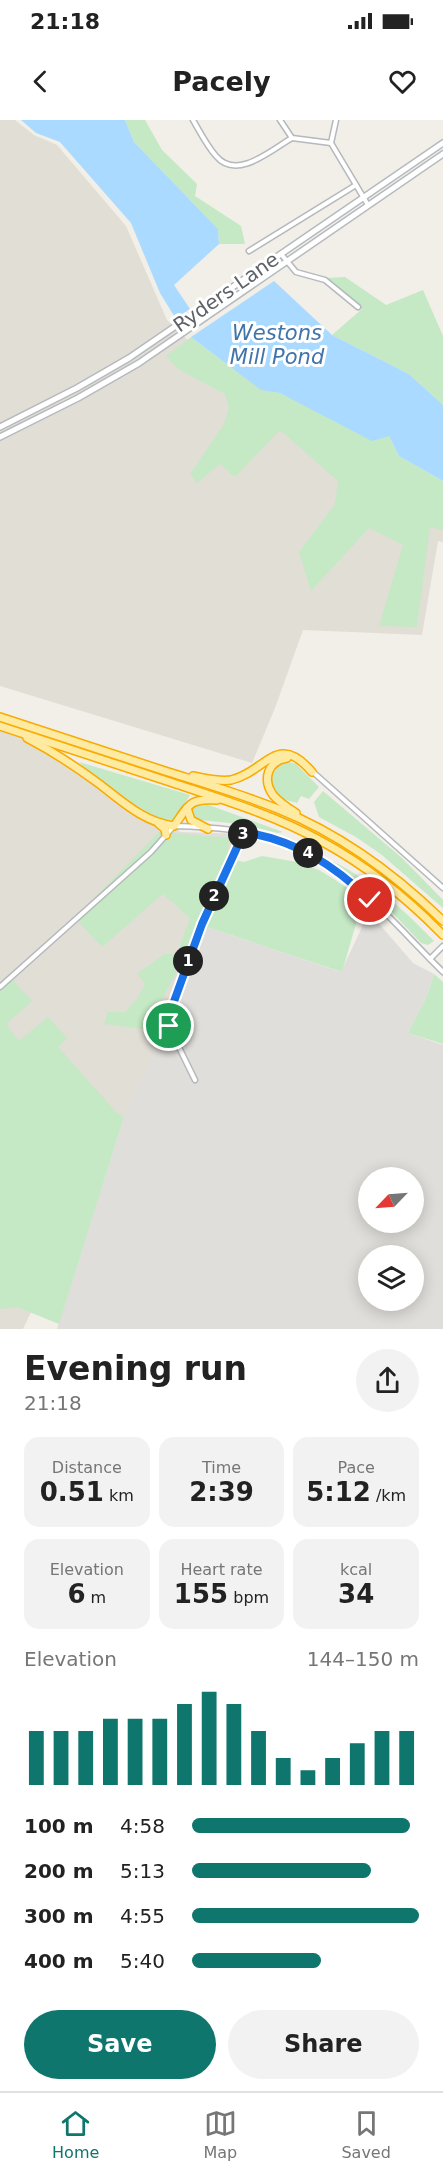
<!DOCTYPE html>
<meta charset="utf-8">
<style>
body{margin:0;font-family:"DejaVu Sans",sans-serif;background:#f2f2f2;color:#222;height:100vh;display:flex;flex-direction:column;font-size:22px;white-space:nowrap}
*{box-sizing:border-box;margin:0}
p{font-size:20px;color:#767676}
.icon{flex:none;width:33px;height:33px;fill:none;stroke:currentColor;stroke-width:2;stroke-linecap:round;stroke-linejoin:round}
.map{position:relative;height:1209px;overflow:hidden}
.side{display:flex;flex-direction:column;background:#fff;flex:1}
.side>*{flex:none}
.needle{width:39px;rotate:245deg}
.buttons{position:absolute;left:358px;top:1047px;display:grid;gap:12px}
.buttons a{display:grid;place-items:center;width:66px;height:66px;border-radius:50%;background:#fff;box-shadow:0 3px 15px #0003;font-size:30px}
.pin{position:absolute;display:grid;place-items:center;width:51px;height:51px;color:#fff;margin:-26px;border:3px solid #fff;border-radius:50%;box-shadow:0 2px 6px #0007}
.km{position:absolute;width:30px;height:30px;margin:-15px;border-radius:50%;background:#222;color:#fff;font-size:16px;line-height:30px;text-align:center}
.round{display:grid;place-items:center;flex:none;width:63px;height:63px;border-radius:32px;background:#f2f2f2}
.head{display:flex;align-items:center;justify-content:space-between;height:102px;padding:0 24px}
h1{font-size:33px;font-weight:700;line-height:45px}
.metrics{display:grid;grid-template-columns:repeat(3,1fr);gap:9px;height:102px;padding:6px 24px}
.metrics div{display:grid;align-content:center;border-radius:15px;background:#f2f2f2;text-align:center}
.metrics b{font-size:26px;font-weight:700}
.metrics small{font-size:16px;font-weight:400}
.metrics p{font-size:16px}
.chart{height:168px;padding:12px 24px}
.chart p{display:flex;justify-content:space-between}
.chart svg{width:100%;height:108px;margin-top:6px;stroke:#0f766e;stroke-width:6}
.primary-button{display:flex;gap:12px;margin-top:auto;padding:12px 24px}
.primary-button a{flex:1;height:69px;border-radius:36px;background:#0f766e;color:#fff;font-size:24px;font-weight:700;line-height:69px;text-align:center}
.primary-button a+a{background:#f2f2f2;color:#222}
ul{padding:0 24px;list-style:none;font-size:20px}
li{display:grid;grid-template-columns:96px 72px 1fr;align-items:center;height:45px}
li i{height:15px;border-radius:8px;background:#0f766e}
.status{display:flex;justify-content:space-between;align-items:center;height:42px;padding:0 30px;background:#fff;direction:ltr}
.status svg{height:16px;fill:currentColor}
header{display:flex;justify-content:space-between;align-items:center;height:78px;padding:0 24px;background:#fff;font-size:27px;font-weight:700}
.menu{display:flex;justify-content:space-around;align-items:center;height:84px;border-top:2px solid #e0e0e0;background:#fff;font-size:16px;color:#767676}
.menu a{display:grid;justify-items:center;gap:3px}
.menu .selected{color:#0f766e}
.map>svg:first-child{display:block}
.industrial{fill:#e0deda;fill-rule:evenodd}
.education{fill:#e1ded6}
.green{fill:#c5e8c5}
.water{fill:#aadaff}
.lines{fill:none;stroke-linecap:round;stroke-linejoin:round}
.minor-casing{stroke:#b5b8bc;stroke-width:7}
.secondary-casing{stroke:#b6babf;stroke-width:8}
.trunk-casing{stroke:#f9ab00;stroke-width:10}
.minor{stroke:#fff;stroke-width:4}
.secondary{stroke:#fff;stroke-width:5}
.trunk{stroke:#feeaa1;stroke-width:7}
.route-casing{stroke:#fff;stroke-width:12}
.route{stroke:#1a73e8;stroke-width:8}
.labels{text-anchor:middle;dominant-baseline:central;stroke-width:6;stroke-linejoin:round;paint-order:stroke}
.street-label{font-size:20px;fill:#5f6368;stroke:#fff}
.water-label{font-size:21px;font-style:italic;fill:#4174aa;stroke:#fff}
</style>
<div class="status"><b>21:18</b><svg viewBox="0 0 49 12"><path d="M0 12V9h3v3zM5 12V6h3v6zM10 12V3h3v9zM15 12V0h3v12zM26 1h20v11H26zM47 4h2v5h-2z"/></svg></div>
<header><svg class="icon" aria-label="back" viewBox="0 0 24 24"><path d="M15 5l-7 7 7 7"/></svg>Pacely<svg class="icon" aria-label="heart" viewBox="0 0 24 24"><path d="M12 20l-8-8c-3-5 5-10 8-4 3-6 11-1 8 4z"/></svg></header>
<div class="map">
<svg width="443" height="1209" viewBox="0 0 443 1209">
<rect width="100%" height="100%" fill="#f1efe8"/>
<path class="industrial" d="M 369,792 L 413,843 L 434,854 L 427,876 L 408,913 L 443,925 L 443,1209 L 57,1209 L 124,997 L 201,805 L 341,852 ZM 369,1058 L 414,1058 L 414,1102 L 369,1102 ZM 369,1136 L 414,1136 L 414,1180 L 369,1180 Z"/>
<g class="education">
<polygon points="0,0 15,0 34,15 57,25 126,106 167,200 192,224 443,371 443,422 438,421 422,515 303,510 275,588 252,643 0,566"/>
<polygon points="0,606 42,626 141,695 174,706 180,712 242,714 205,797 138,969 23,1209 0,1209"/>
</g>
<g class="green">
<polygon points="125,0 145,0 162,30 197,64 195,76 241,106 245,124 219,124 218,109 134,22"/>
<polygon points="345,157 386,185 423,170 443,216 443,285 409,254 332,215 362,189 326,158"/>
<polygon points="191,217 261,270 280,273 389,316 399,336 443,361 443,410 430,407 417,507 379,506 403,425 369,408 311,471 299,432 335,384 338,361 280,310 235,357 220,344 197,363 190,354 224,304 229,287 225,274 178,249 166,236"/>
<path d="M 286,641 L 296,644 L 319,667 L 309,679 L 301,676 L 297,683 C 291,681 283,680 279,676 C 264,663 272,648 286,641 Z"/>
<path d="M 79,642 L 190,675 L 173,702 C 169,702 163,702 159,701 C 137,693 95,659 79,642 Z"/>
<polygon points="323,671 402,738 443,780 443,788 382,735 356,717 319,697 314,682"/>
<polygon points="206,684 283,712 278,713 240,704 199,700 192,697 191,691 195,686"/>
<polygon points="159,712 229,718 228,738 244,742 262,736 297,742 319,750 346,767 360,790 342,852 201,805 161,882 152,910 104,904 108,892 125,892 137,879 145,864 137,854 164,834 177,834 190,798 163,774 102,827 75,798"/>
<path d="M 332,741 C 371,760 404,790 434,821 L 428,825 L 421,823 L 388,788 Z"/>
<polygon points="434,854 443,862 443,924 408,913 427,876"/>
<polygon points="9,856 32,881 6,904 19,921 48,897 67,918 58,927 116,992 124,997 59,1204 17,1187 0,1189 0,865"/>
</g>
<g class="water">
<polygon points="21,0 125,0 134,22 218,109 219,124 174,165 190,189 176,199 160,173 131,103 60,22 36,13"/>
<polygon points="274,161 332,215 409,254 443,285 443,361 399,336 389,316 372,321 280,273 261,270 191,217"/>
</g>
<g class="lines">
<defs>
<g id="minor">
<path d="M 193,0 C 200,12 207,26 216,36 C 237,61 271,30 292,18"/>
<polyline points="280,0 292,18 331,23"/>
<polyline points="336,0 331,23 368,85"/>
<polyline points="249,131 356,65"/>
<polyline points="281,134 296,152 325,160 358,187"/>
<polyline points="313,652 443,768"/>
<polyline points="430,839 443,826"/>
<path d="M 0,867 L 151,732 L 174,706 C 212,707 253,710 288,723 C 351,748 396,806 443,852"/>
<polyline points="195,960 170,909 168,898 202,804 244,712"/>
</g>
<g id="secondary">
<polyline points="0,307 77,268 129,238 443,23"/>
<polyline points="0,317 78,278 139,243 443,34"/>
</g>
<g id="trunk">
<path d="M 0,597 C 55,615 110,633 165,651 C 203,663 241,674 278,689 C 340,714 395,754 443,801"/>
<path d="M 0,606 C 58,625 115,644 173,663 C 224,680 274,695 321,721 C 367,746 407,778 443,815"/>
<path d="M 27,618 C 52,631 75,646 98,663 C 122,681 143,702 174,706 C 189,685 189,678 217,680"/>
<path d="M 287,638 C 268,641 262,659 273,675 C 279,682 288,688 296,693"/>
<path d="M 193,656 C 205,658 218,662 231,660 C 266,652 277,611 312,652"/>
<polyline points="187,688 191,700 208,709"/>
<polyline points="159,704 165,709 166,715"/>
</g>
</defs>
<use href="#minor" class="minor-casing"/>
<use href="#secondary" class="secondary-casing"/>
<use href="#trunk" class="trunk-casing"/>
<use href="#minor" class="minor"/>
<use href="#secondary" class="secondary"/>
<use href="#trunk" class="trunk"/>
</g>
<g class="lines">
<defs>
<path id="route" d="M 169,906 L 168,898 L 202,804 L 244,712 C 295,720 334,745 370,780"/>
</defs>
<use href="#route" class="route-casing"/>
<use href="#route" class="route"/>
</g>
<g class="labels">
<g class="street-label">
<text transform="translate(226 172) rotate(-35)">Ryders Lane</text>
</g>
<g class="water-label">
<text x="277" y="213">Westons<tspan x="277" dy="24">Mill Pond</tspan></text>
</g>
</g>
</svg>
<div class="buttons">
<a><svg class="needle" viewBox="-14 -14 28 28"><path d="M0-13l5 13h-10z" fill="#e53935"/><path d="M0 13l5-13h-10z" fill="#767676"/></svg></a>
<a><svg class="icon" aria-label="layers" viewBox="0 0 24 24"><path d="M12 4l9 5-9 5-9-5zM3 14l9 5 9-5"/></svg></a>
</div>
<div class="pin" style="left:169px;top:906px;background:#1e9e55"><svg class="icon" aria-label="arrive" viewBox="0 0 24 24"><path d="M6 21V4h12l-3 4 3 4H6"/></svg></div>
<div class="pin" style="left:370px;top:780px;background:#d93025"><svg class="icon" aria-label="check" viewBox="0 0 24 24"><path d="M5 12l5 5 9-10"/></svg></div>
<b class="km" style="left:188px;top:841px">1</b>
<b class="km" style="left:214px;top:776px">2</b>
<b class="km" style="left:243px;top:714px">3</b>
<b class="km" style="left:308px;top:733px">4</b>
</div>
<section class="side">
<div class="head"><div><h1>Evening run</h1><p>21:18</p></div><a class="round"><svg class="icon" aria-label="share" viewBox="0 0 24 24"><path d="M12 15V3M7 8l5-5 5 5M5 13v7h14v-7"/></svg></a></div>
<div class="metrics">
<div><p>Distance</p><b>0.51<small> km</small></b></div>
<div><p>Time</p><b>2:39</b></div>
<div><p>Pace</p><b>5:12<small> /km</small></b></div>
</div>
<div class="metrics">
<div><p>Elevation</p><b>6<small> m</small></b></div>
<div><p>Heart rate</p><b>155<small> bpm</small></b></div>
<div><p>kcal</p><b>34</b></div>
</div>
<div class="chart"><p><span>Elevation</span>144–150 m</p>
<svg viewBox="0 0 160 44" preserveAspectRatio="none"><path d="M5 44V22M15 44V22M25 44V22M35 44V17M45 44V17M55 44V17M65 44V11M75 44V6M85 44V11M95 44V22M105 44V33M115 44V38M125 44V33M135 44V27M145 44V22M155 44V22"/></svg>
</div>
<ul>
<li><b>100 m</b>4:58<i style="width:96%"></i></li>
<li><b>200 m</b>5:13<i style="width:79%"></i></li>
<li><b>300 m</b>4:55<i style="width:100%"></i></li>
<li><b>400 m</b>5:40<i style="width:57%"></i></li>
</ul>
<div class="primary-button"><a>Save</a><a>Share</a></div>
</section>
<nav class="menu">
<a class="selected"><svg class="icon" aria-label="home" viewBox="0 0 24 24"><path d="M3 11l9-7 9 7M6 9v11h12V9"/></svg>Home</a>
<a><svg class="icon" aria-label="map" viewBox="0 0 24 24"><path d="M3 6l6-2 6 2 6-2v14l-6 2-6-2-6 2zM9 4v14M15 6v14"/></svg>Map</a>
<a><svg class="icon" aria-label="saved" viewBox="0 0 24 24"><path d="M7 4h10v16l-5-4-5 4z"/></svg>Saved</a>
</nav>
